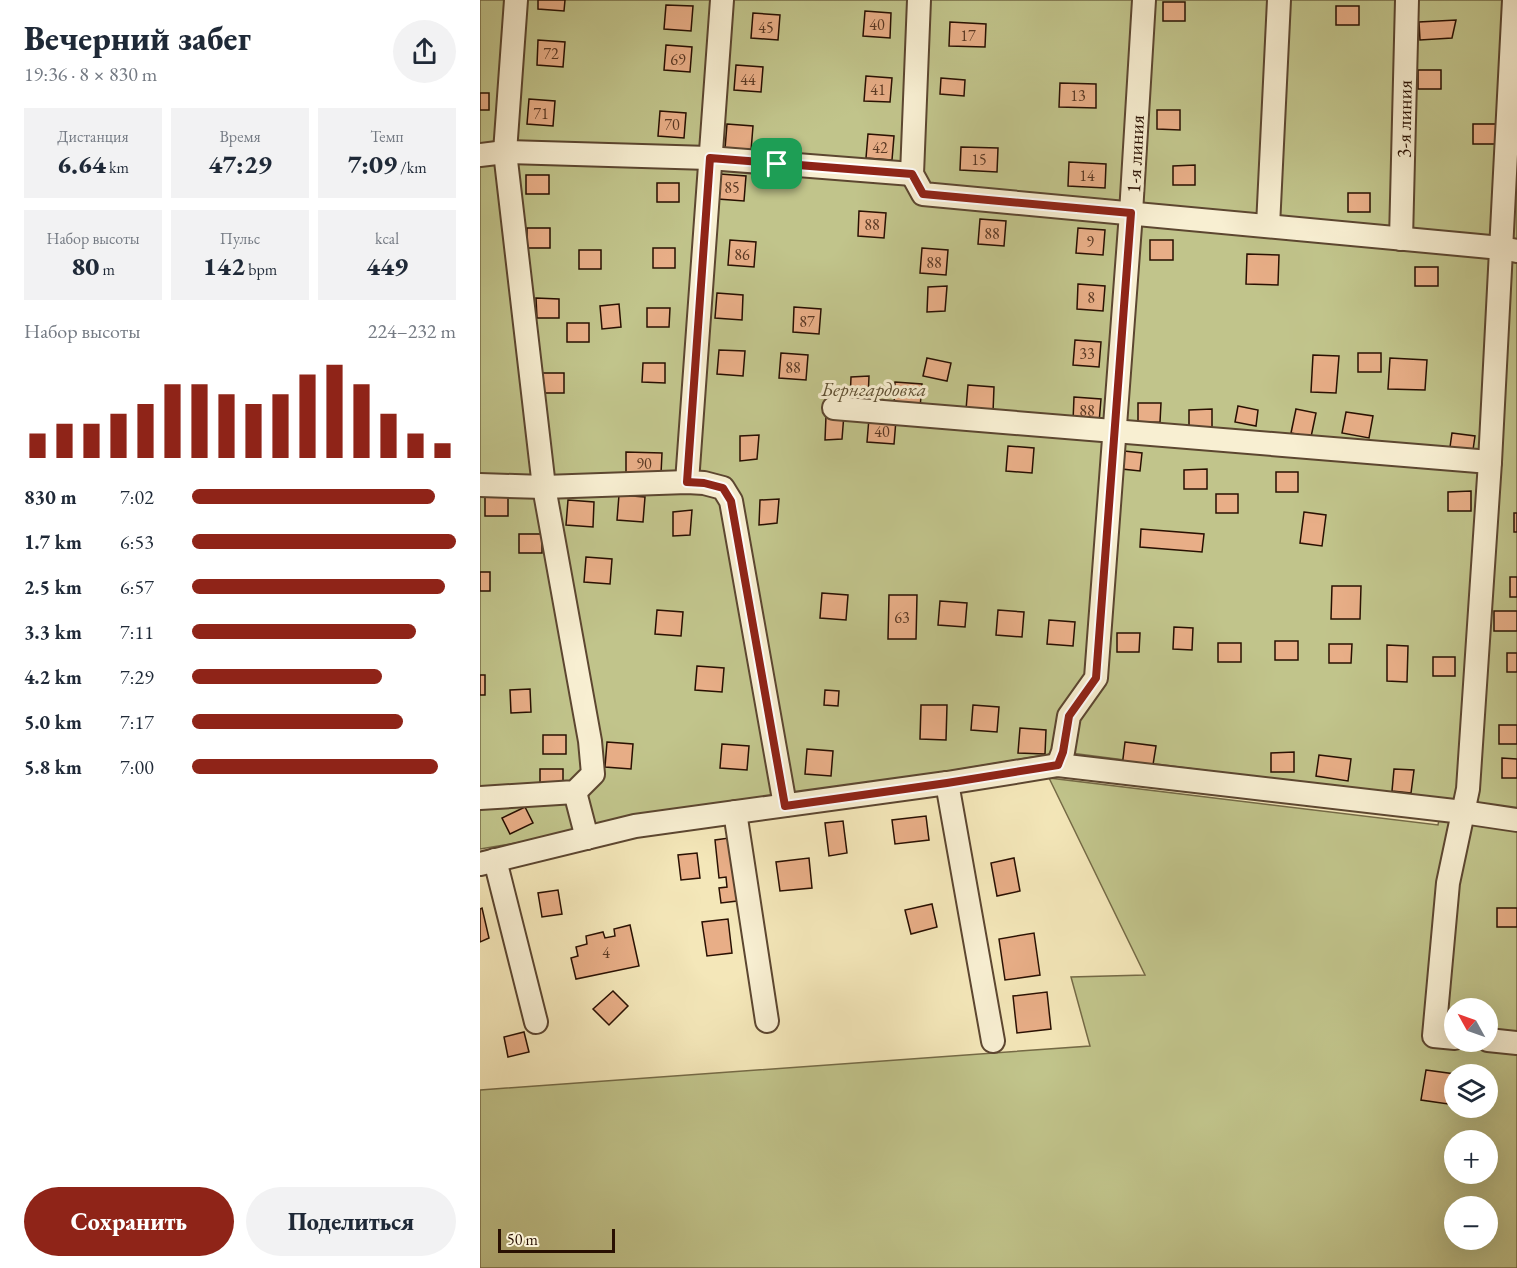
<!DOCTYPE html>
<html lang="ru">
<meta charset="utf-8">
<style>
body{margin:0;font-family:"EB Garamond",serif;background:#f2f2f3;color:#1f2937;height:100vh;display:flex;flex-direction:column;font-size:22px;white-space:nowrap}
*{box-sizing:border-box;margin:0}
p{font-size:20px;color:#747a83}
.icon{flex:none;width:33px;height:33px;fill:none;stroke:currentColor;stroke-width:2;stroke-linecap:round;stroke-linejoin:round}
.map{position:relative;flex:1;overflow:hidden}
.details{display:flex;flex-direction:column;background:#fff;width:480px}
.details>*{flex:none}
.needle{width:39px;rotate:310deg}
.tools{position:absolute;left:964px;top:998px;display:grid;gap:12px}
.tools a{display:grid;place-items:center;width:54px;height:54px;border-radius:50%;background:#fff;box-shadow:0 6px 24px #0002;font-size:30px}
.scale{position:absolute;left:18px;bottom:15px;width:117px;box-sizing:border-box;padding-left:6px;border:3px solid #291002;border-top:0;font-size:16px;line-height:21px;white-space:nowrap;color:#291002;-webkit-text-stroke:4px #f8efd2;paint-order:stroke}
.pin{position:absolute;display:grid;place-items:center;width:51px;height:51px;color:#fff;margin:-26px;border-radius:12px;box-shadow:0 3px 9px #0006}
.round{display:grid;place-items:center;flex:none;width:63px;height:63px;border-radius:32px;background:#f2f2f3}
.summary{display:flex;align-items:center;justify-content:space-between;height:102px;padding:0 24px}
h1{font-size:33px;font-weight:800;line-height:45px}
.stats{display:grid;grid-template-columns:repeat(3,1fr);gap:9px;height:102px;padding:6px 24px}
.stats div{display:grid;align-content:center;border-radius:0px;background:#f2f2f3;text-align:center}
.stats b{font-size:26px;font-weight:800}
.stats small{font-size:16px;font-weight:400}
.stats p{font-size:16px}
.chart{height:168px;padding:12px 24px}
.chart p{display:flex;justify-content:space-between}
.chart svg{width:100%;height:108px;margin-top:6px;stroke:#8f2418;stroke-width:6}
.cta{display:flex;gap:12px;margin-top:auto;padding:12px 24px}
.cta a{flex:1;height:69px;border-radius:36px;background:#8f2418;color:#fff;font-size:24px;font-weight:800;line-height:69px;text-align:center}
.cta a+a{background:#f2f2f3;color:#1f2937}
ul{padding:0 24px;list-style:none;font-size:20px}
li{display:grid;grid-template-columns:96px 72px 1fr;align-items:center;height:45px}
li i{height:15px;border-radius:8px;background:#8f2418}
main{display:flex;flex:1;min-height:0}
.map>svg:first-child{display:block}
.green{fill:#c1c48b;stroke:#756a46;stroke-width:1.5;fill-rule:evenodd}
.building{fill:#e8ae87;stroke:#291002;stroke-width:1.5}
.lines{fill:none;stroke-linecap:round;stroke-linejoin:round}
.minor-casing{stroke:#5c4630;stroke-width:26}
.minor{stroke:#f8efd2;stroke-width:22}
.route-casing{stroke:#fff;stroke-width:12}
.route{stroke:#8f2418;stroke-width:8}
.labels{text-anchor:middle;dominant-baseline:central;stroke-width:6;stroke-linejoin:round;paint-order:stroke}
.number-label{font-size:16px;fill:#593823}
.street-label{font-size:20px;fill:#291002;stroke:#f8efd2}
.park-label{font-size:20px;font-style:italic;fill:#5e4f32;stroke:#f8efd2}
</style>
<main>
<section class="details">
<div class="summary"><div><h1>Вечерний забег</h1><p>19:36 · 8 × 830 m</p></div><a class="round"><svg class="icon" aria-label="share" viewBox="0 0 24 24"><path d="M12 15V3M7 8l5-5 5 5M5 13v7h14v-7"/></svg></a></div>
<div class="stats">
<div><p>Дистанция</p><b>6.64<small> km</small></b></div>
<div><p>Время</p><b>47:29</b></div>
<div><p>Темп</p><b>7:09<small> /km</small></b></div>
</div>
<div class="stats">
<div><p>Набор высоты</p><b>80<small> m</small></b></div>
<div><p>Пульс</p><b>142<small> bpm</small></b></div>
<div><p>kcal</p><b>449</b></div>
</div>
<div class="chart"><p><span>Набор высоты</span>224–232 m</p>
<svg viewBox="0 0 160 44" preserveAspectRatio="none"><path d="M5 44V34M15 44V30M25 44V30M35 44V26M45 44V22M55 44V14M65 44V14M75 44V18M85 44V22M95 44V18M105 44V10M115 44V6M125 44V14M135 44V26M145 44V34M155 44V38"/></svg>
</div>
<ul>
<li><b>830 m</b>7:02<i style="width:92%"></i></li>
<li><b>1.7 km</b>6:53<i style="width:100%"></i></li>
<li><b>2.5 km</b>6:57<i style="width:96%"></i></li>
<li><b>3.3 km</b>7:11<i style="width:85%"></i></li>
<li><b>4.2 km</b>7:29<i style="width:72%"></i></li>
<li><b>5.0 km</b>7:17<i style="width:80%"></i></li>
<li><b>5.8 km</b>7:00<i style="width:93%"></i></li>
</ul>
<div class="cta"><a>Сохранить</a><a>Поделиться</a></div>
</section>
<div class="map">
<svg width="1037" height="1268" viewBox="0 0 1037 1268">
<rect width="100%" height="100%" fill="#f4e7b9"/>
<filter id="stains"><feTurbulence type="fractalNoise" baseFrequency=".00333" numOctaves="4"/><feColorMatrix values="0 0 0 0 .2 0 0 0 0 .09 0 0 0 0 .02 0 0 0 .5 -.17"/></filter>
<radialGradient id="worn" r=".72"><stop offset=".6" stop-color="#630" stop-opacity="0"/><stop offset="1" stop-color="#630" stop-opacity=".3"/></radialGradient>
<path class="green" d="M 0,0 L 1037,0 L 1037,1268 L 0,1268 L 0,1090 L 610,1046 L 591,977 L 665,975 L 569,778 L 958,825 L 963,801 L 583,752 L 0,849 ZM 975,1008 L 1008,1008 L 1008,1041 L 975,1041 ZM 975,1074 L 1008,1074 L 1008,1107 L 975,1107 ZM 975,1140 L 1008,1140 L 1008,1173 L 975,1173 ZM 975,1206 L 1008,1206 L 1008,1239 L 975,1239 Z"/>
<g class="building">
<polygon points="58,0 85,0 84,11 58,9"/>
<rect x="683" y="2" width="22" height="19"/>
<polygon points="186,5 213,6 211,31 184,29"/>
<rect x="856" y="6" width="23" height="19"/>
<polygon points="385,11 411,13 410,38 383,36"/>
<polygon points="273,13 300,15 298,40 271,38"/>
<polygon points="976,20 972,38 940,40 939,22"/>
<polygon points="470,22 506,24 505,47 469,46"/>
<polygon points="58,40 85,42 83,67 57,65"/>
<polygon points="186,45 212,47 210,72 184,70"/>
<polygon points="256,65 283,67 281,92 254,90"/>
<rect x="938" y="70" width="23" height="19"/>
<polygon points="386,76 412,78 410,102 384,101"/>
<polygon points="461,78 485,80 484,96 460,94"/>
<polygon points="580,83 616,84 616,108 579,107"/>
<rect x="0" y="93" width="9" height="17"/>
<polygon points="49,99 75,101 73,126 47,124"/>
<polygon points="677,110 700,110 700,130 677,129"/>
<polygon points="180,111 206,113 204,138 178,136"/>
<polygon points="247,124 273,126 271,151 245,149"/>
<rect x="993" y="124" width="23" height="20"/>
<polygon points="388,134 414,136 412,160 386,158"/>
<polygon points="481,147 518,148 517,172 480,170"/>
<polygon points="589,162 626,164 625,188 588,186"/>
<polygon points="715,165 715,185 693,185 693,166"/>
<polygon points="240,174 266,176 264,201 238,199"/>
<rect x="46" y="175" width="23" height="19"/>
<rect x="177" y="183" width="22" height="19"/>
<rect x="868" y="193" width="22" height="19"/>
<polygon points="379,211 406,213 404,238 378,236"/>
<polygon points="500,219 526,221 524,246 498,244"/>
<rect x="47" y="228" width="23" height="20"/>
<polygon points="598,228 625,230 623,255 596,253"/>
<polygon points="250,240 276,242 274,267 248,265"/>
<rect x="670" y="240" width="23" height="20"/>
<rect x="173" y="248" width="22" height="20"/>
<polygon points="442,248 468,250 466,275 440,273"/>
<rect x="99" y="250" width="22" height="19"/>
<polygon points="767,254 799,255 798,285 766,284"/>
<rect x="935" y="267" width="23" height="19"/>
<polygon points="598,284 625,286 623,311 597,309"/>
<polygon points="467,286 465,311 447,312 448,287"/>
<polygon points="237,293 263,295 262,320 235,318"/>
<polygon points="56,298 79,299 79,318 57,318"/>
<polygon points="139,304 141,327 122,329 120,306"/>
<polygon points="314,307 341,309 339,334 313,332"/>
<polygon points="167,308 190,308 189,327 167,327"/>
<rect x="87" y="323" width="22" height="19"/>
<polygon points="595,340 621,342 619,367 593,365"/>
<polygon points="239,350 265,351 263,376 237,374"/>
<polygon points="301,353 328,355 326,380 299,378"/>
<rect x="878" y="353" width="23" height="19"/>
<polygon points="833,355 859,356 856,393 831,392"/>
<polygon points="447,358 471,363 467,381 443,376"/>
<polygon points="910,358 947,360 945,390 908,389"/>
<polygon points="163,363 185,363 185,383 162,382"/>
<rect x="61" y="373" width="23" height="20"/>
<polygon points="389,376 388,400 370,402 371,377"/>
<polygon points="415,382 442,384 440,408 414,406"/>
<polygon points="488,385 514,387 513,412 486,410"/>
<polygon points="594,397 621,399 619,423 593,421"/>
<polygon points="658,403 681,403 680,422 658,423"/>
<polygon points="758,406 778,410 776,426 755,422"/>
<polygon points="732,409 732,429 709,429 709,410"/>
<polygon points="816,409 836,413 831,437 811,433"/>
<polygon points="866,412 893,416 889,438 862,433"/>
<polygon points="364,414 362,439 345,440 346,416"/>
<polygon points="389,418 416,420 414,444 387,442"/>
<polygon points="972,433 995,436 992,457 969,454"/>
<polygon points="279,435 277,459 260,461 260,436"/>
<polygon points="528,446 554,448 552,473 526,471"/>
<polygon points="644,451 662,453 660,471 642,469"/>
<polygon points="146,452 182,453 181,474 146,473"/>
<polygon points="727,469 727,489 704,489 704,470"/>
<rect x="796" y="472" width="22" height="20"/>
<polygon points="991,491 991,511 968,511 968,492"/>
<rect x="736" y="494" width="22" height="19"/>
<polygon points="139,495 165,497 163,522 137,520"/>
<rect x="5" y="497" width="23" height="19"/>
<polygon points="299,499 297,523 279,525 280,500"/>
<polygon points="88,500 114,502 113,527 86,525"/>
<polygon points="212,510 210,535 193,536 193,512"/>
<polygon points="824,512 846,515 842,546 820,543"/>
<rect x="1034" y="513" width="3" height="19"/>
<polygon points="661,529 724,534 722,552 660,547"/>
<rect x="39" y="534" width="23" height="19"/>
<polygon points="106,557 132,559 130,584 104,582"/>
<rect x="0" y="572" width="10" height="19"/>
<rect x="1030" y="577" width="7" height="20"/>
<polygon points="852,586 881,586 880,619 851,619"/>
<polygon points="342,593 368,595 366,620 340,618"/>
<polygon points="409,595 437,595 436,639 408,639"/>
<polygon points="460,601 487,603 485,627 458,625"/>
<polygon points="177,610 203,612 201,636 175,634"/>
<polygon points="518,610 544,612 542,637 516,635"/>
<rect x="1014" y="611" width="23" height="20"/>
<polygon points="569,620 595,622 593,646 567,644"/>
<polygon points="694,627 713,628 712,650 693,649"/>
<polygon points="637,633 660,633 659,652 637,652"/>
<rect x="795" y="641" width="23" height="19"/>
<rect x="738" y="643" width="23" height="19"/>
<polygon points="849,644 872,644 871,663 849,663"/>
<polygon points="907,645 928,646 927,682 907,681"/>
<rect x="1027" y="653" width="10" height="19"/>
<rect x="953" y="657" width="22" height="19"/>
<polygon points="217,666 244,668 242,692 215,690"/>
<rect x="0" y="675" width="5" height="20"/>
<polygon points="50,689 51,712 31,713 30,690"/>
<polygon points="345,690 359,691 358,706 344,705"/>
<polygon points="441,705 467,705 466,740 440,739"/>
<polygon points="493,705 519,707 517,732 491,730"/>
<rect x="1019" y="725" width="18" height="19"/>
<polygon points="540,728 566,730 565,754 538,753"/>
<rect x="63" y="735" width="23" height="19"/>
<polygon points="127,742 153,744 151,769 125,767"/>
<polygon points="645,742 676,746 672,771 642,767"/>
<polygon points="242,744 269,746 267,770 240,768"/>
<polygon points="327,749 353,751 351,776 325,774"/>
<polygon points="814,752 814,772 791,772 791,753"/>
<polygon points="839,755 871,759 868,781 836,776"/>
<polygon points="1022,758 1037,759 1037,778 1022,778"/>
<rect x="60" y="769" width="23" height="19"/>
<polygon points="914,769 934,770 931,793 912,791"/>
<polygon points="45,807 53,823 30,834 22,818"/>
<polygon points="446,816 449,840 415,844 412,820"/>
<polygon points="363,821 367,853 349,856 345,823"/>
<polygon points="249,838 257,901 241,903 239,888 247,887 246,877 239,878 235,840"/>
<polygon points="217,853 220,878 201,880 198,855"/>
<polygon points="329,858 332,888 300,891 296,862"/>
<polygon points="534,858 540,891 517,896 511,863"/>
<polygon points="78,890 82,914 62,917 58,893"/>
<polygon points="452,904 457,927 431,934 425,910"/>
<polygon points="2,908 9,938 0,942 0,909"/>
<rect x="1017" y="908" width="20" height="19"/>
<polygon points="248,919 252,953 227,956 222,922"/>
<polygon points="150,925 159,966 96,979 91,958 98,956 96,947 107,944 106,936 123,932 125,938 135,936 134,929"/>
<polygon points="554,933 560,975 525,980 519,939"/>
<polygon points="133,991 148,1006 129,1025 113,1009"/>
<polygon points="567,992 571,1029 537,1033 533,996"/>
<polygon points="44,1032 49,1052 28,1057 24,1037"/>
<polygon points="946,1070 975,1074 975,1105 941,1100"/>
</g>
<g class="lines">
<defs>
<g id="minor">
<polyline points="439,0 432,174 443,194 1021,248 1037,251"/>
<polyline points="0,155 25,152 229,158 432,174"/>
<polyline points="788,226 799,0"/>
<polyline points="921,239 927,0"/>
<polyline points="354,408 1010,462"/>
<polyline points="207,482 242,0"/>
<polyline points="0,485 64,487 207,482 224,483 243,488 251,501 305,805"/>
<polyline points="578,765 583,752 589,716 616,678 651,213 664,0"/>
<polyline points="467,783 513,1041"/>
<polyline points="95,792 107,838"/>
<polyline points="0,798 95,792 113,774 110,741 64,487 25,152 36,0"/>
<polyline points="255,812 287,1021"/>
<polyline points="15,860 56,1022"/>
<polyline points="0,864 155,826 467,783 578,765 983,812 1037,820"/>
<polyline points="975,1038 954,1036 968,883 988,789 1010,462 1034,0"/>
<polyline points="1008,1040 1037,1043"/>
</g>
</defs>
<use href="#minor" class="minor-casing"/>
<use href="#minor" class="minor"/>
</g>
<g class="lines">
<defs>
<polygon id="route" points="230,158 432,174 443,194 651,213 616,678 589,716 583,752 578,765 467,783 305,806 251,501 243,488 224,483 207,482"/>
</defs>
<use href="#route" class="route-casing"/>
<use href="#route" class="route"/>
</g>
<g class="labels">
<g class="number-label">
<text x="397" y="24">40</text>
<text x="286" y="27">45</text>
<text x="488" y="35">17</text>
<text x="71" y="53">72</text>
<text x="198" y="59">69</text>
<text x="268" y="79">44</text>
<text x="398" y="89">41</text>
<text x="598" y="95">13</text>
<text x="61" y="113">71</text>
<text x="192" y="124">70</text>
<text x="400" y="147">42</text>
<text x="499" y="159">15</text>
<text x="607" y="175">14</text>
<text x="252" y="187">85</text>
<text x="392" y="224">88</text>
<text x="512" y="233">88</text>
<text x="610" y="241">9</text>
<text x="262" y="254">86</text>
<text x="454" y="262">88</text>
<text x="611" y="297">8</text>
<text x="327" y="321">87</text>
<text x="607" y="353">33</text>
<text x="313" y="367">88</text>
<text x="607" y="410">88</text>
<text x="402" y="431">40</text>
<text x="164" y="463">90</text>
<text x="422" y="617">63</text>
<text x="126" y="952">4</text>
</g>
<g class="street-label">
<text transform="translate(924 119) rotate(-89)">3-я линия</text>
<text transform="translate(655 154) rotate(-87)">1-я линия</text>
</g>
<g class="park-label">
<text x="394" y="389">Бернгардовка</text>
</g>
</g>
<rect width="100%" height="100%" filter="url(#stains)"/>
<rect width="100%" height="100%" fill="url(#worn)"/>
</svg>
<div class="tools">
<a><svg class="needle" viewBox="-14 -14 28 28"><path d="M0-13l5 13h-10z" fill="#e53935"/><path d="M0 13l5-13h-10z" fill="#747a83"/></svg></a>
<a><svg class="icon" aria-label="layers" viewBox="0 0 24 24"><path d="M12 4l9 5-9 5-9-5zM3 14l9 5 9-5"/></svg></a>
<a>+</a>
<a>−</a>
</div>
<div class="scale">50 m</div>
<div class="pin" style="left:297px;top:164px;background:#1e9e55"><svg class="icon" aria-label="arrive" viewBox="0 0 24 24"><path d="M6 21V4h12l-3 4 3 4H6"/></svg></div>
</div>
</main>
